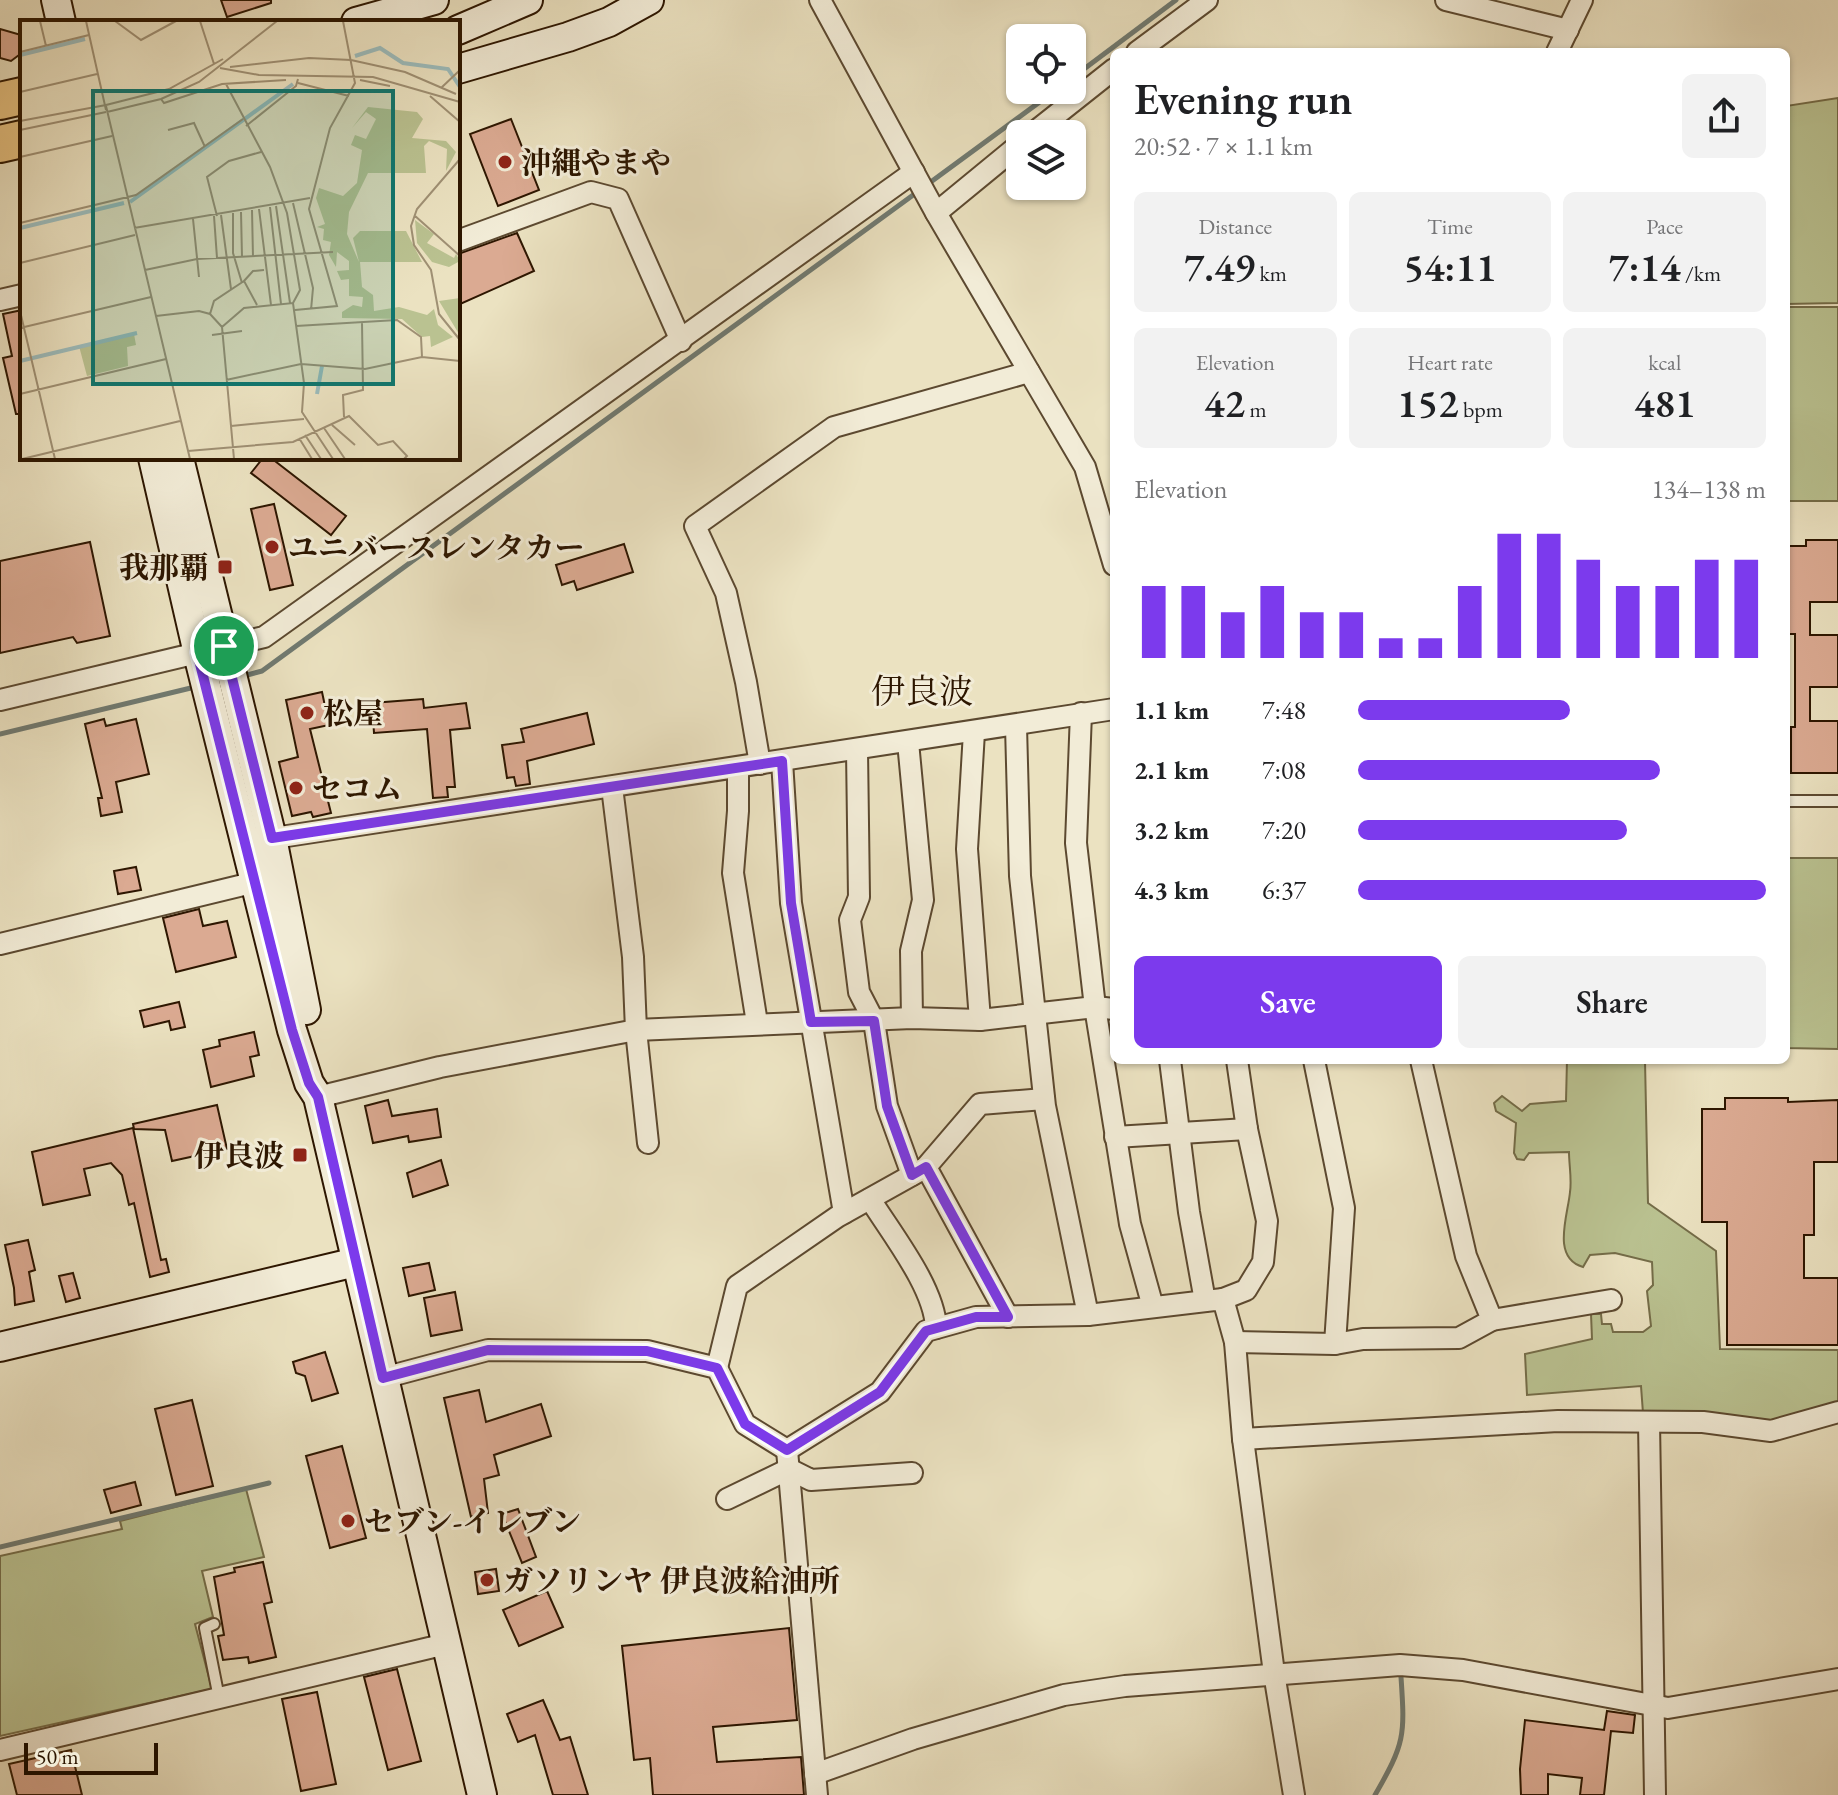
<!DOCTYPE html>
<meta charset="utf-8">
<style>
body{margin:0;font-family:"EB Garamond","Noto Serif JP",serif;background:#f2f2f2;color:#202124;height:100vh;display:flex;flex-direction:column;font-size:30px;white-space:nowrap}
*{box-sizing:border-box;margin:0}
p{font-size:26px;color:#757577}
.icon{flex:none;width:44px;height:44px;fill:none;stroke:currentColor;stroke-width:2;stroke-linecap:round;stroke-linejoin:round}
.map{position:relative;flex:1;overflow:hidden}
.sheet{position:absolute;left:1110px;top:48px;width:680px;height:1016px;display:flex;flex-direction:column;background:#fff;border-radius:12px;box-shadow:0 2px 6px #0004}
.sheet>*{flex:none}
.tools{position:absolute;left:1006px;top:24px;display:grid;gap:16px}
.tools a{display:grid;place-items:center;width:80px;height:80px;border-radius:12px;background:#fff;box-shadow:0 2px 6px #0004;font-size:40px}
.scale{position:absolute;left:24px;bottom:20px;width:134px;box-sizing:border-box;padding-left:8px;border:4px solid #2d1600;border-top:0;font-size:22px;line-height:28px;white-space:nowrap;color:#2d1600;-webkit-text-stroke:6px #f2ecd7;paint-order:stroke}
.pin{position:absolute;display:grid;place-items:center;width:68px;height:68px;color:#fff;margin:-34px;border:4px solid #fff;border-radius:50%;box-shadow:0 2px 8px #0007}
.round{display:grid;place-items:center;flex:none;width:84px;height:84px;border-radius:12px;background:#f2f2f2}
.headline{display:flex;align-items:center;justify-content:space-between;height:136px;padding:0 24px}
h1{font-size:44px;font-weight:600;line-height:60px}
.figures{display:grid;grid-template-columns:repeat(3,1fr);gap:12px;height:136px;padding:8px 24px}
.figures div{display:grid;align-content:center;border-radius:12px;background:#f2f2f2;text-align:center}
.figures b{font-size:40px;font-weight:600}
.figures small{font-size:22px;font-weight:400}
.figures p{font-size:22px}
.chart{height:224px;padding:16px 24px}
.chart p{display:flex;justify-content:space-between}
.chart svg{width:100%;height:144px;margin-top:8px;stroke:#7c3aed;stroke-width:6}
.primary-button{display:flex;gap:16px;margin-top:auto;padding:16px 24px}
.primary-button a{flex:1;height:92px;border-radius:12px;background:#7c3aed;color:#fff;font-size:32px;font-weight:600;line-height:92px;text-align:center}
.primary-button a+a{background:#f2f2f2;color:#202124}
ul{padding:0 24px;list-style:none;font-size:26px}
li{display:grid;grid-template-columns:128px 96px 1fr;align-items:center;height:60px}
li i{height:20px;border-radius:10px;background:#7c3aed}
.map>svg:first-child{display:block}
.green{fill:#bac291;stroke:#746c48;stroke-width:2}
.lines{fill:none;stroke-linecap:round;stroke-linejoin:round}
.stream{stroke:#707a71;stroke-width:5}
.building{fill:#dbaa92;stroke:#2d1600;stroke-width:2}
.lane-casing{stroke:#5c4930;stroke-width:14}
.street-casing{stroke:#5c4930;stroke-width:24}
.secondary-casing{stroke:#2d1600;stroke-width:32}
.highway-casing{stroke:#2d1600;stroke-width:40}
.lane{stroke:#f2ecd7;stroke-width:10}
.street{stroke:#f2ecd7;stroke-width:20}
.secondary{stroke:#f2ecd7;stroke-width:28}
.highway{stroke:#e6c180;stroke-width:36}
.route-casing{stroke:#fff;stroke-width:16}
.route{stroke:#7c3aed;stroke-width:10}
.poi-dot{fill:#8f2418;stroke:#f2ecd7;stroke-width:3}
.labels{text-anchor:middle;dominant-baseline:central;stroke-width:6;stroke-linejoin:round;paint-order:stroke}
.poi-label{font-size:30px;font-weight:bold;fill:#2d1600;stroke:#f2ecd7;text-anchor:start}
.quarter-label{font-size:34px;fill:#2d1600;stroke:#f2ecd7}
.inset-river{fill:none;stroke:#9cbcbc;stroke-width:4}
.inset-road{fill:none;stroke:#9f9074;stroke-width:2}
.view{fill:#0f766e;fill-opacity:0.15;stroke:#0f766e;stroke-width:4}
.inset-edge{fill:none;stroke:#2d1600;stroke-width:4}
</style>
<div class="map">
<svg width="1838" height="1795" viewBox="0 0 1838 1795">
<rect width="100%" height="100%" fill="#ebe2c1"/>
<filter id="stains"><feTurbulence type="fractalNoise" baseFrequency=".0025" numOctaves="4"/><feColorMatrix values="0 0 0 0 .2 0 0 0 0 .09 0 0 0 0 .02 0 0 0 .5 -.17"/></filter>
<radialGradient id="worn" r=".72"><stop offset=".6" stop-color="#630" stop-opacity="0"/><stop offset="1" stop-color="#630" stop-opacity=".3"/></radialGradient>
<g class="green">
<polygon points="1838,98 1838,303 1786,304 1786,106"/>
<rect x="1786" y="307" width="52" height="194"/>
<polygon points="1786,858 1838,858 1838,1049 1786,1048"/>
<path d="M 1567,1060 L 1645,1061 L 1648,1203 L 1716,1251 L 1720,1349 L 1838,1350 L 1838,1404 L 1773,1422 L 1643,1413 L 1641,1386 L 1527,1395 L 1525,1354 L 1592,1339 L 1591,1314 L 1601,1314 L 1602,1324 L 1611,1324 L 1613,1332 L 1643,1332 L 1651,1326 L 1647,1291 L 1653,1285 L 1652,1262 L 1615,1253 L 1590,1255 L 1583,1267 C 1551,1258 1568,1215 1570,1192 C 1572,1179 1569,1165 1569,1152 L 1529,1153 L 1524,1160 L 1517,1159 L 1514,1153 L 1516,1123 L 1496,1111 L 1494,1103 L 1502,1096 L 1522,1111 L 1530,1104 L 1566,1101 Z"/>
<polygon points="246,1489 264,1557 202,1571 213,1617 195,1624 212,1689 0,1736 0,1556 122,1529 120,1521"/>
</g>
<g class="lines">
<g class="stream">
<polyline points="1072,78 1176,0"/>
<polyline points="928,184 1056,90"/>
<polyline points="240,677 262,671 920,190"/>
<polyline points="0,734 195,687"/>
<polyline points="0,1547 269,1483"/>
<path d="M 1375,1795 C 1405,1743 1405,1736 1401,1677"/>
</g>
</g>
<g class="building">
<polygon points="221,0 271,0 271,3 227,17"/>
<polygon points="0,29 21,35 19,55 11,61 0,58"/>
<polygon points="511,119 539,190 498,206 470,134"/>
<polygon points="517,233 534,271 458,305 458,254"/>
<polygon points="22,310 22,414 16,414 3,358 12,356 3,314"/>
<polygon points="263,458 271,458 346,516 331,535 251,473"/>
<polygon points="274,504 293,585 270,590 251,509"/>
<polygon points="1806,540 1838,540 1838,602 1810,602 1810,635 1838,635 1838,687 1810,687 1810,721 1838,721 1838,773 1791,773 1791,727 1795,727 1795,634 1786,634 1786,546 1806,546"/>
<polygon points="90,542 110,636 77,643 73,637 0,653 0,561"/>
<polygon points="624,544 633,572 577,590 574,581 562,585 556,565"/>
<polygon points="322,692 329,725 310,729 331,813 313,817 311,812 292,816 279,762 298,757 286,700"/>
<polygon points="423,699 424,708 466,703 470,728 450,730 455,787 447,787 448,797 433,798 427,729 374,733 372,703"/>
<polygon points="587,713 594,744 527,761 530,784 516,786 514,777 507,778 502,745 524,742 521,729"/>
<polygon points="104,719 106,726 136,719 149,774 116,782 122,812 101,816 98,798 102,798 85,724"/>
<polygon points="136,867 141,890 118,894 114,871"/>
<polygon points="199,909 203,926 227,921 236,957 176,972 163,918"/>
<polygon points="179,1002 185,1027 171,1030 169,1021 144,1027 140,1011"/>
<polygon points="254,1032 259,1055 250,1057 254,1076 211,1087 203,1050 220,1046 219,1040"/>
<polygon points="1725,1098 1788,1098 1788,1102 1838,1100 1838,1162 1814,1162 1814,1235 1804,1235 1804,1278 1838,1278 1838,1345 1727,1345 1727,1222 1702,1222 1702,1109 1725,1109"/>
<polygon points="388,1100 392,1116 437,1109 441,1137 409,1142 408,1136 373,1143 365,1106"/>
<polygon points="217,1105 227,1149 172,1161 165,1130 134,1129 133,1124"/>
<polygon points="133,1128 161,1260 166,1259 169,1272 150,1277 134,1203 129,1205 122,1175 111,1163 84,1169 90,1195 43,1205 32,1152"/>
<polygon points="441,1160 448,1185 413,1197 407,1173"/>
<polygon points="28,1240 35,1270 29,1272 34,1301 15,1305 14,1288 5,1245"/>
<polygon points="429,1263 435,1290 409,1296 403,1268"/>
<polygon points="73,1273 80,1298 66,1302 59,1276"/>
<polygon points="455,1292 462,1330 431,1336 424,1298"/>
<polygon points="325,1352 338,1393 312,1401 305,1376 296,1373 293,1362"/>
<polygon points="479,1390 486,1422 541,1404 551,1436 494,1455 499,1475 484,1479 488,1513 471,1517 444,1398"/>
<polygon points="192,1400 213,1486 176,1495 155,1409"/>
<polygon points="342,1446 366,1538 330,1548 306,1456"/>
<polygon points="135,1482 141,1505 111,1513 104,1490"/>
<polygon points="518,1509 536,1557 522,1563 502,1514"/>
<polygon points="263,1562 272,1602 264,1604 276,1657 249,1663 248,1657 223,1660 218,1636 224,1635 214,1577 235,1572 234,1568"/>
<polygon points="496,1569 499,1591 478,1594 475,1572"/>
<polygon points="547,1591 563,1627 519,1646 503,1610"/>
<polygon points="789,1628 797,1720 713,1727 717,1762 801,1757 804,1795 653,1795 650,1758 634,1760 622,1646"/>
<polygon points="397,1669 421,1761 388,1770 364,1677"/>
<polygon points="317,1692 336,1784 301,1791 282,1699"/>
<polygon points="543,1700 560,1740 570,1737 588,1795 553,1795 535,1735 518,1742 507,1714"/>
<polygon points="1607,1711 1635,1715 1633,1733 1611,1731 1604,1795 1580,1795 1582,1778 1548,1774 1548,1795 1521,1795 1520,1769 1525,1720 1604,1730"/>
<polygon points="71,1750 82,1795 17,1795 9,1764"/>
</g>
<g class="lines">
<defs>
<g id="lane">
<polyline points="1786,801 1838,801"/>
<polyline points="214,1624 205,1628 219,1698"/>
</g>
<g id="street">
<polyline points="820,0 936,213 1085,467 1114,565"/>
<polyline points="1446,0 1568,30"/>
<polyline points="1137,52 1207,0"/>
<polyline points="1557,52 1582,0"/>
<polyline points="1032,134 1114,69"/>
<polyline points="936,213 1020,144"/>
<polyline points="460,240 591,192 618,199 681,341"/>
<polyline points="0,300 22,295"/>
<polyline points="0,700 264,637 914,172"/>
<polyline points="1081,713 1076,843 1095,1007 1130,1224 1153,1307"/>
<polyline points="1016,726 1020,876 1045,1106 1088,1315"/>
<polyline points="974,732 967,849 980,1020"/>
<polyline points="908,742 923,900 911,951 912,1018"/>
<polyline points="857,750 859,897 850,920 859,992 874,1021 887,1106 912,1175"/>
<polyline points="782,761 791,903 844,1213"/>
<polyline points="760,764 746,682 726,593 695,526 834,427 1029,372"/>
<polyline points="738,768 738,811 733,873 757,1023"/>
<polyline points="612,787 633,957 636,1030 648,1143"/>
<polyline points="261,840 1114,709"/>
<polyline points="0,944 256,882"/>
<polyline points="1170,1060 1189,1212 1205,1301"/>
<polyline points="1314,1060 1344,1208 1335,1344"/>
<polyline points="318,1097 440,1067 636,1030 912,1018 980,1020 1095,1007 1114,1009"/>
<polyline points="1115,1137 1247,1129"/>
<path d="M 870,1199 C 891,1233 935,1288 936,1328"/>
<polyline points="1223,1299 1246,1290 1263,1262 1267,1221 1247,1129 1237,1060"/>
<polyline points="1008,1317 926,1167 980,1104 1044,1099"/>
<polyline points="1492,1320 1611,1300"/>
<polyline points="1235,1342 1335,1344 1363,1339 1459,1338 1492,1320 1466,1256 1421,1060"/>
<polyline points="717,1368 737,1286 837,1217 923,1169"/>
<polyline points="383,1378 488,1350 647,1351 717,1368 745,1424 787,1450"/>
<polyline points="1649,1422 1655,1795"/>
<polyline points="1243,1439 1558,1421 1703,1422 1771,1431 1838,1412"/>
<polyline points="787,1450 880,1392 926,1331 976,1317 1088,1315 1223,1299 1235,1342 1243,1439 1274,1673 1294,1795"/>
<polyline points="787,1450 817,1795"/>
<polyline points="727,1499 789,1469 811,1480 912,1473"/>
<polyline points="0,1750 446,1644"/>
<polyline points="815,1774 913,1739 1064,1695 1125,1686 1400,1665 1463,1670 1668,1708 1838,1679"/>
</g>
<g id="secondary">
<polyline points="56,0 61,22"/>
<polyline points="356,22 434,0"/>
<polyline points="458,30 528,0"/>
<polyline points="458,69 568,37 609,22 649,0"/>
<polyline points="153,458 200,662 292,1030 309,1083 318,1097 482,1795"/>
<polyline points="179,458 272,838 306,1010"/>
<polyline points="0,1347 356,1262"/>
</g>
<g id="highway">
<polyline points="0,101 22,96"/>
<polyline points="0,144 22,139"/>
</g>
</defs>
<use href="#lane" class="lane-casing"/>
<use href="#street" class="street-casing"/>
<use href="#secondary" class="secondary-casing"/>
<use href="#highway" class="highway-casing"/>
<use href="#lane" class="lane"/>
<use href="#street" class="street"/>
<use href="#secondary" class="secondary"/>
<use href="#highway" class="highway"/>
</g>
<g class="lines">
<defs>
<polygon id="route" points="224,646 272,838 782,761 791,903 811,1022 874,1021 887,1106 912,1175 926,1167 1008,1317 976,1317 926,1331 880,1392 787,1450 745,1424 717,1368 647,1351 488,1350 383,1378 318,1097 309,1083 292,1030 197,652"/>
</defs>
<use href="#route" class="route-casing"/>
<use href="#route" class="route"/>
</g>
<g class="poi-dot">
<circle cx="505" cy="162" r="8"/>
<circle cx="272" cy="547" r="8"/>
<rect x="217" y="559" width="16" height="16" rx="4"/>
<circle cx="307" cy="713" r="8"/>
<circle cx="296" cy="788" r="8"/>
<rect x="292" y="1147" width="16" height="16" rx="4"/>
<circle cx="348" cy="1521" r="8"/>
<circle cx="487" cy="1580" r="8"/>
</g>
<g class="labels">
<g class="poi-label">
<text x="521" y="162">沖縄やまや</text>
<text x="288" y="547">ユニバースレンタカー</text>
<text x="209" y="567" text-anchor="end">我那覇</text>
<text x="323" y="713">松屋</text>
<text x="312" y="788">セコム</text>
<text x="284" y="1155" text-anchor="end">伊良波</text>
<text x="364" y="1521">セブン-イレブン</text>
<text x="503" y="1580">ガソリンヤ 伊良波給油所</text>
</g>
<g class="quarter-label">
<text x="922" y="691">伊良波</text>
</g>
</g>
<g transform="translate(20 20)">
<rect width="440" height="440" fill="#ebe2c1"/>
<path d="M 348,87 L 397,92 L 403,99 L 392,118 L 426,121 L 436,132 L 426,151 L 427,129 L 409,121 L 404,126 L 406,153 L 348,153 L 329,192 L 327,214 L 339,242 L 333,218 L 340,211 L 386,211 L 402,242 L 340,242 L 342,267 L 353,275 L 354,291 L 379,287 L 407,295 L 414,289 L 418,305 L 433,317 L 411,327 L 410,316 L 402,317 L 382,299 L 322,298 L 322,292 L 333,285 L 342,287 L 343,277 L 329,276 L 329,259 L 321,260 L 317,251 L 329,250 L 329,241 L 317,232 L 316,247 L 309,235 L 311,222 L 303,220 L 304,209 L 297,207 L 305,204 L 296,178 L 299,168 L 323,176 L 337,163 L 342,130 L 331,125 L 335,115 L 346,119 L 356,99 L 346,92 L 332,108 ZM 395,200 L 414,214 L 407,223 L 434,238 L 436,234 L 440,241 L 429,247 L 412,242 L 397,223 ZM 440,278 L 440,313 L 439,314 L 419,281 ZM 114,314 L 116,325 L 107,327 L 108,346 L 67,356 L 59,326 Z" fill="#bac291"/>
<path class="inset-river" d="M 0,35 L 65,19M 335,36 L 360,28 L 383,43 L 428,49 L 440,67M 110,182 L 273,64M 0,208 L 104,183M 0,341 L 117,313M 297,374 L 302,346"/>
<path class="inset-road" d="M 20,1 L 26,26M 66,1 L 86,90M 95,1 L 121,20 L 156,1M 180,1 L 194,44M 0,32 L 69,15M 210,47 L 289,38 L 331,40 L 385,52 L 436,74M 200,48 L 239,55 L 353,57 L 440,82M 340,60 L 370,66M 278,63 L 329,76M 206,64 L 250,147 L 267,193 L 280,270 L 273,283M 421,68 L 440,50M 0,72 L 77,54M 410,76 L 440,102M 141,79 L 144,83 L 202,64 L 266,60M 86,85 L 149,69 L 203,39M 86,86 L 170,439M 87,92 L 141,79 L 179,62 L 257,1M 0,101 L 86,85M 226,106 L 276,66 L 278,59M 0,110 L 86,92M 148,110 L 174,103 L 185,127M 0,137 L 92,116M 440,139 L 397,189 L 391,206 L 394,225 L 411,250 L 419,294 L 440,320M 273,183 L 293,268 L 291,290M 256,186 L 270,283M 250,187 L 261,284M 239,189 L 251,285M 232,190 L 233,237M 221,192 L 222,237M 213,193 L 213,233 L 222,263M 201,195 L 211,269M 394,195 L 440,236M 194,196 L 197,238M 197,196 L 187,157 L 209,141 L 241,132M 173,199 L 179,257M 0,203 L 116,175 L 223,99M 114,208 L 290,178M 0,243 L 115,215M 125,250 L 177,239 L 313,232M 237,285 L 224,261 L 233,251 L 244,250M 275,290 L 317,286 L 289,189 L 310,108 L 335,63 L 323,1M 0,291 L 35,439M 190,294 L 194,281 L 224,261M 136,296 L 179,291 L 190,294 L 202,307M 276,306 L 377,300 L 401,317 L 402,337M 202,307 L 224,288 L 273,283 L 284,363 L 282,392 L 313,439M 202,307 L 214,439M 0,308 L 131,277M 192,315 L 222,311M 206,360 L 281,344 L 345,349 L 402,337 L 440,341M 0,374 L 146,339M 324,397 L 323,375 L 343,370 L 342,303M 312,405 L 335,425M 211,406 L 284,399M 304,408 L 325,439M 285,415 L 301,439M 279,418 L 292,439M 168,431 L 273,422 L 329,396 L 358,425 L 373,421 L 387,436 L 384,439M 2,439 L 160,401"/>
<path class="view" d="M 73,71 L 373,71 L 373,364 L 73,364 Z"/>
<rect width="440" height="440" class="inset-edge"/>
</g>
<rect width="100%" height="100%" filter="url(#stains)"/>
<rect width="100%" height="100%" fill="url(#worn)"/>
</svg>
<div class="tools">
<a><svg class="icon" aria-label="locate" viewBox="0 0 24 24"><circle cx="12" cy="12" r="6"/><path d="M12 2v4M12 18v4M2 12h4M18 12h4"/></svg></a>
<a><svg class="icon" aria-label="layers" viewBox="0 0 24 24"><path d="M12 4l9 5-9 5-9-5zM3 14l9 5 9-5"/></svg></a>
</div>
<div class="scale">50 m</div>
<div class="pin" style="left:224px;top:646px;background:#1e9e55"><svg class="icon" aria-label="arrive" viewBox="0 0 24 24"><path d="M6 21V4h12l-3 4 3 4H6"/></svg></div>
<section class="sheet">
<div class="headline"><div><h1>Evening run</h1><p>20:52 · 7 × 1.1 km</p></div><a class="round"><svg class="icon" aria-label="share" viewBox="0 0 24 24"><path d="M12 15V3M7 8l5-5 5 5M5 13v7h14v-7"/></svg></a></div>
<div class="figures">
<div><p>Distance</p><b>7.49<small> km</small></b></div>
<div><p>Time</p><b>54:11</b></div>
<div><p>Pace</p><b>7:14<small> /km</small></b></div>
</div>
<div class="figures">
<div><p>Elevation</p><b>42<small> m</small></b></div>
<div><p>Heart rate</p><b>152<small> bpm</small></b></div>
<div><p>kcal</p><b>481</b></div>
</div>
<div class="chart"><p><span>Elevation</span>134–138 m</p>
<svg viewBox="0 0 160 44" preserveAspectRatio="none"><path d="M5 44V22M15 44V22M25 44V30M35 44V22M45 44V30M55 44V30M65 44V38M75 44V38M85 44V22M95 44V6M105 44V6M115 44V14M125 44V22M135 44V22M145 44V14M155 44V14"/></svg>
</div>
<ul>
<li><b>1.1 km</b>7:48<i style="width:52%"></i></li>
<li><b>2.1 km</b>7:08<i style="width:74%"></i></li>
<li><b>3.2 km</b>7:20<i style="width:66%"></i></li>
<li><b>4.3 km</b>6:37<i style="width:100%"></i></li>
</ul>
<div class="primary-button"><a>Save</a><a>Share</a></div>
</section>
</div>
